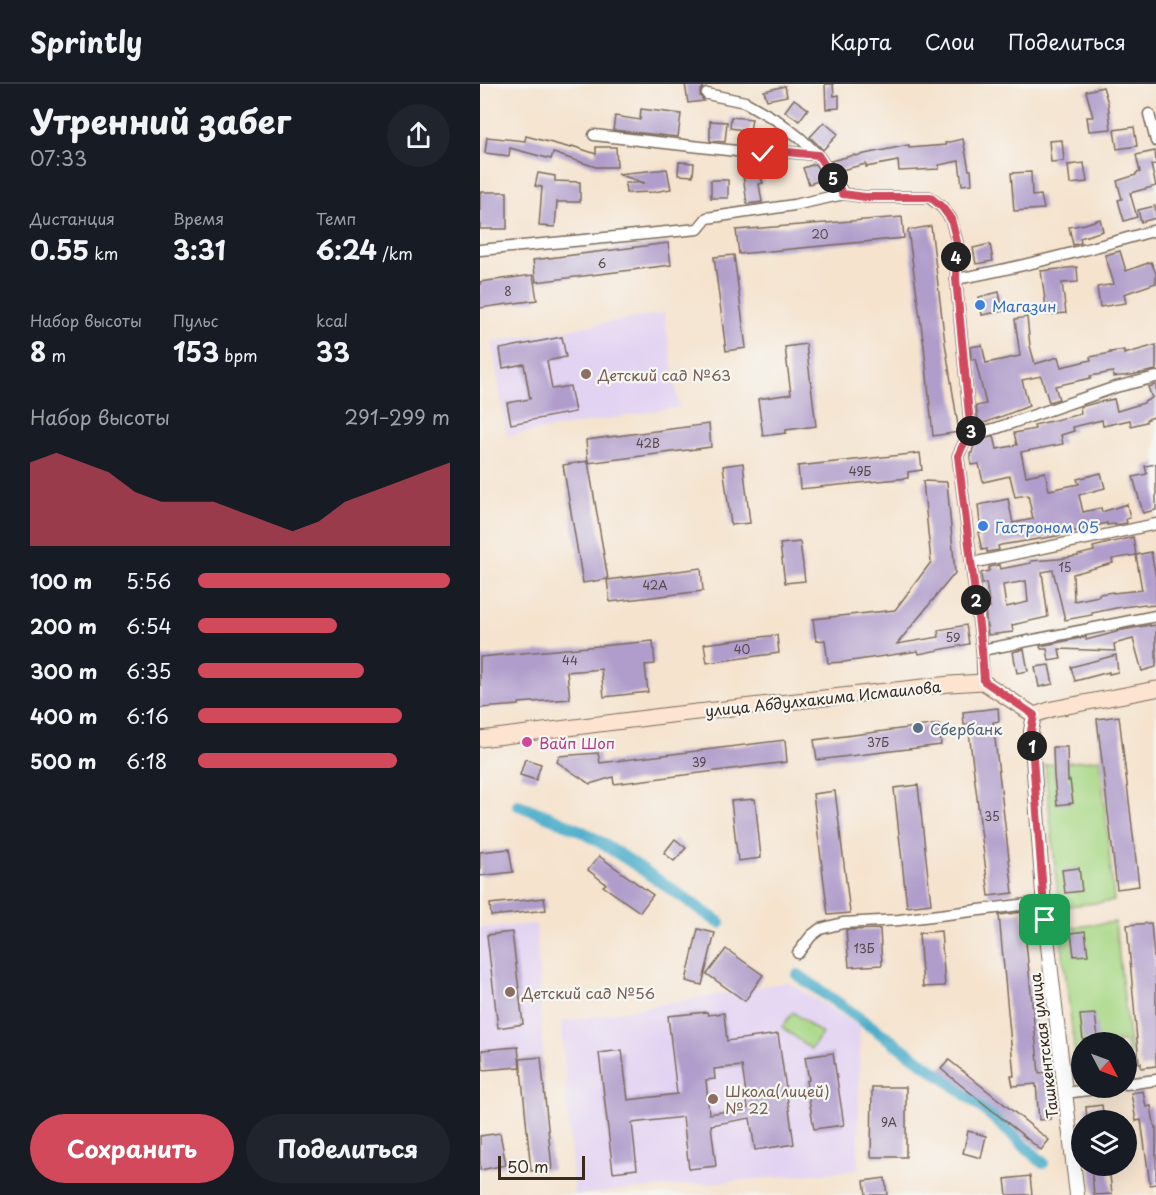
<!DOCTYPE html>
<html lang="ru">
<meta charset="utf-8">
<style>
body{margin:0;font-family:"Playpen Sans",sans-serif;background:#20242c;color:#f1f3f6;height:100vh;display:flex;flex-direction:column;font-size:22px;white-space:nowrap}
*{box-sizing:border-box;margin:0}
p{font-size:20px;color:#9ea1a6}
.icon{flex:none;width:33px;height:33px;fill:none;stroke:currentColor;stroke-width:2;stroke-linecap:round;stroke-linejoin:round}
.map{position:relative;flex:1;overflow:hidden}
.details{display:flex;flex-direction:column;background:#171b24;width:480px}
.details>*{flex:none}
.needle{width:39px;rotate:131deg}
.fabs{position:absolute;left:591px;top:948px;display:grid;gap:12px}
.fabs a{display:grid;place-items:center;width:66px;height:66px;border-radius:50%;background:#171b24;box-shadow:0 6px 24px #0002;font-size:30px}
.scale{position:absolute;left:18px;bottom:15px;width:87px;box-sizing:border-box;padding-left:6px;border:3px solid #3b2a1e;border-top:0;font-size:16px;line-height:21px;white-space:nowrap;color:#3b2a1e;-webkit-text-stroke:4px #f6f6f2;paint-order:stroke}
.pin{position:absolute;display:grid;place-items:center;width:51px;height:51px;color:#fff;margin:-26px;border-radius:12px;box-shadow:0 3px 9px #0006}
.km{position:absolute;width:30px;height:30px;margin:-15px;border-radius:50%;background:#222;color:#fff;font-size:16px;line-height:30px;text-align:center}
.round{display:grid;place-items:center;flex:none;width:63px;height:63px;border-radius:32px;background:#20242c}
.summary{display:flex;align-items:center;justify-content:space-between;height:102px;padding:0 30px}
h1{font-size:33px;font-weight:700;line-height:45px}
.figures{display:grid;grid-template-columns:repeat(3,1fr);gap:9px;height:102px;padding:6px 30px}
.figures div{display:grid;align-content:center}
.figures b{font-size:26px;font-weight:700}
.figures small{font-size:16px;font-weight:400}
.figures p{font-size:16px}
.chart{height:168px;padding:12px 30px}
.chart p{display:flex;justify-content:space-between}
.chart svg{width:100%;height:108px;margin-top:6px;fill:#d1495b;opacity:.7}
.button{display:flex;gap:12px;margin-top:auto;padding:12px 30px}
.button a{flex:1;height:69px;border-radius:36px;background:#d1495b;color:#fff;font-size:24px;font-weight:700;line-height:69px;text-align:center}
.button a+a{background:#20242c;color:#f1f3f6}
ul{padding:0 30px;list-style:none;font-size:20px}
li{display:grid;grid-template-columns:96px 72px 1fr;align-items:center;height:45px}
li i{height:15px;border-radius:8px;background:#d1495b}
header{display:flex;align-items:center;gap:36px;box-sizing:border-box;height:84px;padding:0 30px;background:#171b24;border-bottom:2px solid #363941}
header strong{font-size:28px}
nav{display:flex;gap:33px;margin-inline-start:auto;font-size:21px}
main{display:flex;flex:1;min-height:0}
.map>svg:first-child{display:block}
.built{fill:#e3d3f2}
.green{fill:#a9d886;stroke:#728152;stroke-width:1.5}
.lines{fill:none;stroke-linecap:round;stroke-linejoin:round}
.canal{stroke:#4badca;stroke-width:12}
.building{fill:#b09dcb;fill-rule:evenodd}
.minor-casing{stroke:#7c6b5c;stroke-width:13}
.tertiary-casing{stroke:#7c6b5c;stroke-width:16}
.secondary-casing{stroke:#7c6b5c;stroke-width:17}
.minor{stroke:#fff;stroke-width:10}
.tertiary{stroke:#fff;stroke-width:14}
.secondary{stroke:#fde4d1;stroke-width:15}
.route-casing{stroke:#fff;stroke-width:12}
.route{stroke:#d1495b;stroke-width:8}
.shop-dot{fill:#3f7fe0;stroke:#f6f6f2;stroke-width:2}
.education-dot{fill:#8d6e63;stroke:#f6f6f2;stroke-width:2}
.service-dot{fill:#5c6f8a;stroke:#f6f6f2;stroke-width:2}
.hotel-dot{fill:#d1479c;stroke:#f6f6f2;stroke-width:2}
.labels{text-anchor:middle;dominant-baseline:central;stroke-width:4.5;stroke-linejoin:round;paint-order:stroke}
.number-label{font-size:12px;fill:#584749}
.shop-label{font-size:15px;fill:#366cbe;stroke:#f6f6f2;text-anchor:start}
.education-label{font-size:15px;fill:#785e54;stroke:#f6f6f2;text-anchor:start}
.street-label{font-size:15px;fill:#3b2a1e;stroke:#f6f6f2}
.service-label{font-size:15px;fill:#4e5e75;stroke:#f6f6f2;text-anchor:start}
.hotel-label{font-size:15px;fill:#b23c85;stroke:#f6f6f2;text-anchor:start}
</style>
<header>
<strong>Sprintly</strong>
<nav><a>Карта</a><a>Слои</a><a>Поделиться</a></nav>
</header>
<main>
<section class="details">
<div class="summary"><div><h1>Утренний забег</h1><p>07:33</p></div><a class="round"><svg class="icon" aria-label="share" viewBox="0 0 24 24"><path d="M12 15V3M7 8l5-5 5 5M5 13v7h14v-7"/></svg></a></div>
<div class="figures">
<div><p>Дистанция</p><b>0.55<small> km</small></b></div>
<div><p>Время</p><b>3:31</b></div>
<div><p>Темп</p><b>6:24<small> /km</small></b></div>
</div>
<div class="figures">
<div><p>Набор высоты</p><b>8<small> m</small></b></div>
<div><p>Пульс</p><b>153<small> bpm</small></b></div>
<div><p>kcal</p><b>33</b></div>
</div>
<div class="chart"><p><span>Набор высоты</span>291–299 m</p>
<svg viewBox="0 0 160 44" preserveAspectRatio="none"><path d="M0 44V10L10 6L20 10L30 14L40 22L50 26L60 26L70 26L80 30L90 34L100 38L110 34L120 26L130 22L140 18L150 14L160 10V44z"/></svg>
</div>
<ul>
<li><b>100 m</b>5:56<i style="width:100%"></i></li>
<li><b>200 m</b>6:54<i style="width:55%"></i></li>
<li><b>300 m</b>6:35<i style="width:66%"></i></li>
<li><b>400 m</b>6:16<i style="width:81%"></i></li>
<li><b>500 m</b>6:18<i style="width:79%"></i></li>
</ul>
<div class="button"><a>Сохранить</a><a>Поделиться</a></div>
</section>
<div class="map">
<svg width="676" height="1111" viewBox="0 0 676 1111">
<rect width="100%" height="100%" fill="#f6f6f2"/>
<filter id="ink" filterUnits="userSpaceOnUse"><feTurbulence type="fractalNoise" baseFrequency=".0167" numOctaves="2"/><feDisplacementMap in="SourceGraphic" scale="12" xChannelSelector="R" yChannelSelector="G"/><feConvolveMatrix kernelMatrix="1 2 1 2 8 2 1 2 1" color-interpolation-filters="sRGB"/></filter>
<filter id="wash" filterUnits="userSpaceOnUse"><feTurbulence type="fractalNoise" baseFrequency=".008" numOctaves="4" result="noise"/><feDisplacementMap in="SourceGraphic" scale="24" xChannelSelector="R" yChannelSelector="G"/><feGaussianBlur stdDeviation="1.35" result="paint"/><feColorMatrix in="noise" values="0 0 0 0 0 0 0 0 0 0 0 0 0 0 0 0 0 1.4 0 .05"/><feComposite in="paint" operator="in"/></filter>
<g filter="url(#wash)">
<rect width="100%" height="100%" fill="#f5e3ce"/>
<g class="built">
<polygon points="184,229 199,323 27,352 12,258"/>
<polygon points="56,840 63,972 0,977 0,844"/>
<polygon points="308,898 380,943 378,1086 94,1111 81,938"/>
</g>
<g class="green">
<polygon points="620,675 634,817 579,823 565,681"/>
<polygon points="635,838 651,971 647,971 646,958 602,958 601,977 596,978 580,845"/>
<polygon points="313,928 342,950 331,965 302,943"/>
</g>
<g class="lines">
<g class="canal">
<path d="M 38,721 C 62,730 87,739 110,752 C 155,778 197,810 240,839"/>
<polyline points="318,891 467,996 505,1026 563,1079"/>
</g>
</g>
<g id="blocks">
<g class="building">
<polygon points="205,0 223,0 223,4 220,8 220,12 224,17 208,19"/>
<polygon points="345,0 353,0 354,12 359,11 359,24 346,25"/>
<polygon points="305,2 307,12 287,16 284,7"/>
<polygon points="623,3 628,19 631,45 609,47 607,33 613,33 606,7"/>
<polygon points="314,15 328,25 319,37 305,27"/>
<polygon points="161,25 201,30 198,53 133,46 135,32 160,36"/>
<polygon points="251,33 272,35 270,47 250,44"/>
<polygon points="230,37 247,38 245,58 230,57"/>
<polygon points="344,38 358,50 343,66 330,53"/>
<polygon points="654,43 657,62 637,65 634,46"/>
<polygon points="46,52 91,64 92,62 116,70 116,63 136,63 137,83 116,83 73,69 71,75 30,64 29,72 5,69 7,53 45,57"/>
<polygon points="483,55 489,86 491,86 492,100 482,101 479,77 459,81 459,85 419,87 418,77 386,83 386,80 358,87 351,77 374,71 375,72 429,61 429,64 466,61 465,59"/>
<polygon points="582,56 584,77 571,78 569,57"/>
<polygon points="675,67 676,80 671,81 676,102 650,109 657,133 644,137 638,116 642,115 637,97 656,91 656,89 660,88 656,71"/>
<polygon points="299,76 299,89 279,89 283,99 279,100 282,118 267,120 263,91"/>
<polygon points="199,78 214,79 213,92 198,91"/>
<polygon points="604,79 607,98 590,100 588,81"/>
<polygon points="335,80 345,95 329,100 323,84"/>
<polygon points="187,85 191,105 174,108 146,109 145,99 165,99 137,90"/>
<polygon points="551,88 552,112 561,111 564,125 534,127 531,89"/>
<polygon points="58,89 75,92 75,97 100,98 100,118 77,118 75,143 59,142 62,103 55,102"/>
<rect x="231" y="96" width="17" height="18"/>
<rect x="0" y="108" width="27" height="37"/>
<polygon points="675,122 676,134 661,138 658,126"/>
<polygon points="422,133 424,154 259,170 256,146"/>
<polygon points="620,135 623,147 600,154 601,159 593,161 589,143 605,140"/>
<polygon points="451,142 465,259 479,348 453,352 444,262 428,146"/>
<polygon points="188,159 191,181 56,198 53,176"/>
<polygon points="510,160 513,177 496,180 493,164"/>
<polygon points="640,167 646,187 671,178 676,189 676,199 644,210 646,219 620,223 617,203 634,200 625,171"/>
<polygon points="254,171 266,264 246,267 234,173"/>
<polygon points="597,183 598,198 582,199 586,229 567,231 561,187"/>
<polygon points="53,191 57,216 0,224 0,198"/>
<polygon points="519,208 523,227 502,231 499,213"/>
<polygon points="547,233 550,262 555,280 578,273 581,283 611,276 610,273 631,269 630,268 644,266 644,270 676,261 676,286 651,291 633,293 633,288 610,292 611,294 575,302 579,315 569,318 561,292 542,296 549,322 499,341 496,322 506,320 495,275 491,276 490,263 502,261 506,279 540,272 535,235"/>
<polygon points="82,253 86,273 67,277 72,305 90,302 95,328 31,340 27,319 50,315 44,280 23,284 20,265"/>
<polygon points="326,260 336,342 306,346 306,349 283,352 278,315 311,310 305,263"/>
<polygon points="676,301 676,332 666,336 666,338 651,342 650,336 623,342 622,336 593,343 594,347 581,351 583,360 541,368 546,392 565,388 569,406 599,400 597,395 621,389 625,404 599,411 603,428 621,424 622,428 647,420 650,434 646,435 647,439 635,441 635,440 627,441 627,439 583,450 583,451 521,461 518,462 519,466 507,468 507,465 502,466 498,449 501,448 498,421 528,415 533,439 553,435 548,411 535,413 530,392 503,398 499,380 491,381 490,369 492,369 494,360 495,358 514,352 517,365 537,361 534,349 555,345 554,341 601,330 600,323 615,319 634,315 637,327 664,319 664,318 672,314 668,303"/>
<polygon points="229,340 231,363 108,379 106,356"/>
<polygon points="440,369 442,386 428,388 428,394 320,405 318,382"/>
<polygon points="108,377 128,495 103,499 83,381"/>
<polygon points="263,379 270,439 251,441 243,382"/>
<polygon points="676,380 676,426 663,429 653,393 667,390 665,382"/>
<polygon points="443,397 467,398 475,489 417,560 459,553 458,546 486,541 489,560 439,570 438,567 364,578 348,579 345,556 336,557 333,535 415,526 451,478"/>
<path d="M 653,453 L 656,471 L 671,468 L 676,494 L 676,521 L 666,522 L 665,520 L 636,524 L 612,529 L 612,531 L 585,536 L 573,486 L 562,488 L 568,533 L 532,541 L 533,548 L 508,551 L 505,525 L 510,524 L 506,499 L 502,500 L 501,489 L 509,487 L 509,483 L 519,481 L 520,485 L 551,479 L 551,477 L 578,475 L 598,472 L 598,471 L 614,467 L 613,463 ZM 656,471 L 662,506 L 633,509 L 633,508 L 619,510 L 619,512 L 594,517 L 593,490 L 633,479 L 632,475 ZM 546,497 L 548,518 L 526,523 L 523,501 Z"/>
<polygon points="320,458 325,497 305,499 300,460"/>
<polygon points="221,484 223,507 130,518 127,496"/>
<polygon points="670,541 670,542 676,541 676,583 662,587 653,555 634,560 635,567 579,565 581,575 569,577 567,565 561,565 560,562 606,553 606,556 637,548 637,547"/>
<polygon points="297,551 299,569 227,579 224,560"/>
<polygon points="173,557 175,580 165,581 168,608 124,613 121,585 87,588 90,615 39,619 39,621 0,624 0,573"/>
<polygon points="544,565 548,587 537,589 533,568"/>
<polygon points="636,571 638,588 629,590 629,588 595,597 591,583"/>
<polygon points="569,581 573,600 559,603 555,583"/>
<polygon points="518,624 519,637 513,638 533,809 509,812 488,640 484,641 483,628"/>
<polygon points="639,632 659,802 637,805 617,635"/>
<polygon points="459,640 461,661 337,676 334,656"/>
<polygon points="305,656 307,678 134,700 133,693 110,700 77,678 79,672 118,669 120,679"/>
<polygon points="573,663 587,663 588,697 590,696 593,719 577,721 574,692"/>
<polygon points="45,675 61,680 56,696 40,691"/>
<polygon points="438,701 451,820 427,823 414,704"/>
<polygon points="355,707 370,829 348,831 333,710"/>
<polygon points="275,715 281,774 258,777 251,717"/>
<polygon points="195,755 206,764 194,777 184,769"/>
<polygon points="29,765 33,788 0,792 0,768"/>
<polygon points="119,772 173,811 160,828 123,802 126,800 108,786"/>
<polygon points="599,784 602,807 585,809 582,786"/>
<polygon points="64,814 66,826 11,832 10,820"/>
<polygon points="543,828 559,989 567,988 571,1035 559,1036 556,1000 533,1002 531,992 534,992 519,831"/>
<polygon points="671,839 676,897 676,982 661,984 661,979 659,979 647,841"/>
<polygon points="218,845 235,849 222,901 206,897"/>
<polygon points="400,845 402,881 369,883 366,846"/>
<polygon points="461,847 465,902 443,903 439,849"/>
<polygon points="605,847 608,871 594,872 591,849"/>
<polygon points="32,848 43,940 18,944 7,851"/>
<polygon points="246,865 283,891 265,917 227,890"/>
<path d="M 227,928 L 228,931 L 244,929 L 247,957 L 298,950 L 314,1060 L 275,1066 L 270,1034 L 231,1041 L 236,1082 L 209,1085 L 203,1033 L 152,1039 L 157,1085 L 133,1088 L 119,969 L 142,966 L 148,1016 L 197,1010 L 188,932 ZM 262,982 L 268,1024 L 229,1030 L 226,996 L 235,995 L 234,985 Z"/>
<polygon points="615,930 618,954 603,956 600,931"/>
<polygon points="38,963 40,983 3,986 2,966"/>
<polygon points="353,969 364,1041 334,1045 326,997 329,996 325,973"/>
<polygon points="61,973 72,1085 51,1087 40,975"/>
<polygon points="469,976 569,1056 561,1066 461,985"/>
<polygon points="392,1003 426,1003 426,1073 391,1073"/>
<polygon points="663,1007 666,1023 671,1022 675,1044 676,1044 676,1100 670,1101 661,1036 656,1037 651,1009"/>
<polygon points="622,1021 624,1036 607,1036 606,1023"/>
<polygon points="488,1047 506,1052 501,1074 483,1069"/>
<polygon points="20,1049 26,1081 0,1086 0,1052"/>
<polygon points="611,1082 629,1082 632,1110 614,1111"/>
<polygon points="550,1092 552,1111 527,1111 525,1095"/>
<polygon points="405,1094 407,1111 386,1111 384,1097"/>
</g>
</g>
</g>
<g filter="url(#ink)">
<use href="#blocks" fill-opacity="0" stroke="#7c6b5c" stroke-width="1.5"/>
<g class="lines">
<defs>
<g id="minor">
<polyline points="227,10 265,18 298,37 320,54 338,71"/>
<polyline points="669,30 676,57"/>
<polyline points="114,51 283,70 307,68 338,71 364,110"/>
<polyline points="0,166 218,145 227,134 314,121 364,110 385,113 449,113 462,123 471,135 477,158 476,195 491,351 483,361 478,372 502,566 503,598"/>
<path d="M 476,195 C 544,183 610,165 676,146"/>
<polyline points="491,351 517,344 636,303 676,293"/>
<polyline points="492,479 630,450 676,440"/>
<polyline points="502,566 676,532"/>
<polyline points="318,869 331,852 340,845 363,839 419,836 564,818"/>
<polyline points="646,1000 676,996"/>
<polyline points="585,1009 624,1004"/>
</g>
<polyline id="tertiary" points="554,631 551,647 565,836 597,1111"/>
<polyline id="secondary" points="0,655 190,631 470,600 503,598 554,631 572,625 676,605"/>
</defs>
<use href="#minor" class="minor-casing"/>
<use href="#tertiary" class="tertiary-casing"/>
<use href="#secondary" class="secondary-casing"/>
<use href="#minor" class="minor"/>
<use href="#tertiary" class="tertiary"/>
<use href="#secondary" class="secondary"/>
</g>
</g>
<g class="lines" filter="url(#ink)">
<defs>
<polyline id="route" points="283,70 307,68 338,71 363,110 385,113 450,113 462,123 471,135 477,158 476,195 491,351 483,361 478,372 502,566 504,597 554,631 551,647 565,836"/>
</defs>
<use href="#route" class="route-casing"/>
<use href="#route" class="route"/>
</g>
<g class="shop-dot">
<circle cx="500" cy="221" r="6"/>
<circle cx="503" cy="442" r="6"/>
</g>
<g class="education-dot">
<circle cx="106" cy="290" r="6"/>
<circle cx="30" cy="908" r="6"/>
<circle cx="233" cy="1015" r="6"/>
</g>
<circle class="service-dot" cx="438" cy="644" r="6"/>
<circle class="hotel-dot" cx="47" cy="658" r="6"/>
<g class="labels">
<g class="number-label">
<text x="340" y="150">20</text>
<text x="122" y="179">6</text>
<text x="28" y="207">8</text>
<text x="168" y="359">42В</text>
<text x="380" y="387">49Б</text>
<text x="585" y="483">15</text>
<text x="175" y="501">42А</text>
<text x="473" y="553">59</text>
<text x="262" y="565">40</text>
<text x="90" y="576">44</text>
<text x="398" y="658">37Б</text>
<text x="219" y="678">39</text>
<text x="512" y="732">35</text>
<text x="384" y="864">13Б</text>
<text x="409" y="1038">9А</text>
</g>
<g class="shop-label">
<text x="512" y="221">Магазин</text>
<text x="515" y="442">Гастроном 05</text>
</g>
<g class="education-label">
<text x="118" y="290">Детский сад №63</text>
<text x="42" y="908">Детский сад №56</text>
<text x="245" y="1006">Школа(лицей)<tspan x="245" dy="17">№ 22</tspan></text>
</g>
<g class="street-label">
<text transform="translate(343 614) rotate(-6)">улица Абдулхакима Исмаилова</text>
<text transform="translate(563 962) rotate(-97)">Ташкентская улица</text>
</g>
<g class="service-label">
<text x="450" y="644">Сбербанк</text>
</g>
<g class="hotel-label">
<text x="59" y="658">Вайп Шоп</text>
</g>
</g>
</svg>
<div class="fabs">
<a><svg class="needle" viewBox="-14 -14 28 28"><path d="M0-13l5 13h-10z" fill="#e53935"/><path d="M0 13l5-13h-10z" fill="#9ea1a6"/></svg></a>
<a><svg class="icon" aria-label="layers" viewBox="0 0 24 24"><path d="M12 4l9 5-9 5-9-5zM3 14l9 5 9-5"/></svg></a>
</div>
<div class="scale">50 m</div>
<div class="pin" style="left:565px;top:836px;background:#1e9e55"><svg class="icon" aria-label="arrive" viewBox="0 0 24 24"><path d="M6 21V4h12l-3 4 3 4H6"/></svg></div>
<div class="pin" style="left:283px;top:70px;background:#d93025"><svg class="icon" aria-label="check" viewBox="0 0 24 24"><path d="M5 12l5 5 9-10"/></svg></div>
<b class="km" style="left:552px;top:662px">1</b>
<b class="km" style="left:496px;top:516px">2</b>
<b class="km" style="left:491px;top:347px">3</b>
<b class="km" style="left:476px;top:173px">4</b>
<b class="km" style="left:353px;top:94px">5</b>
</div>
</main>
